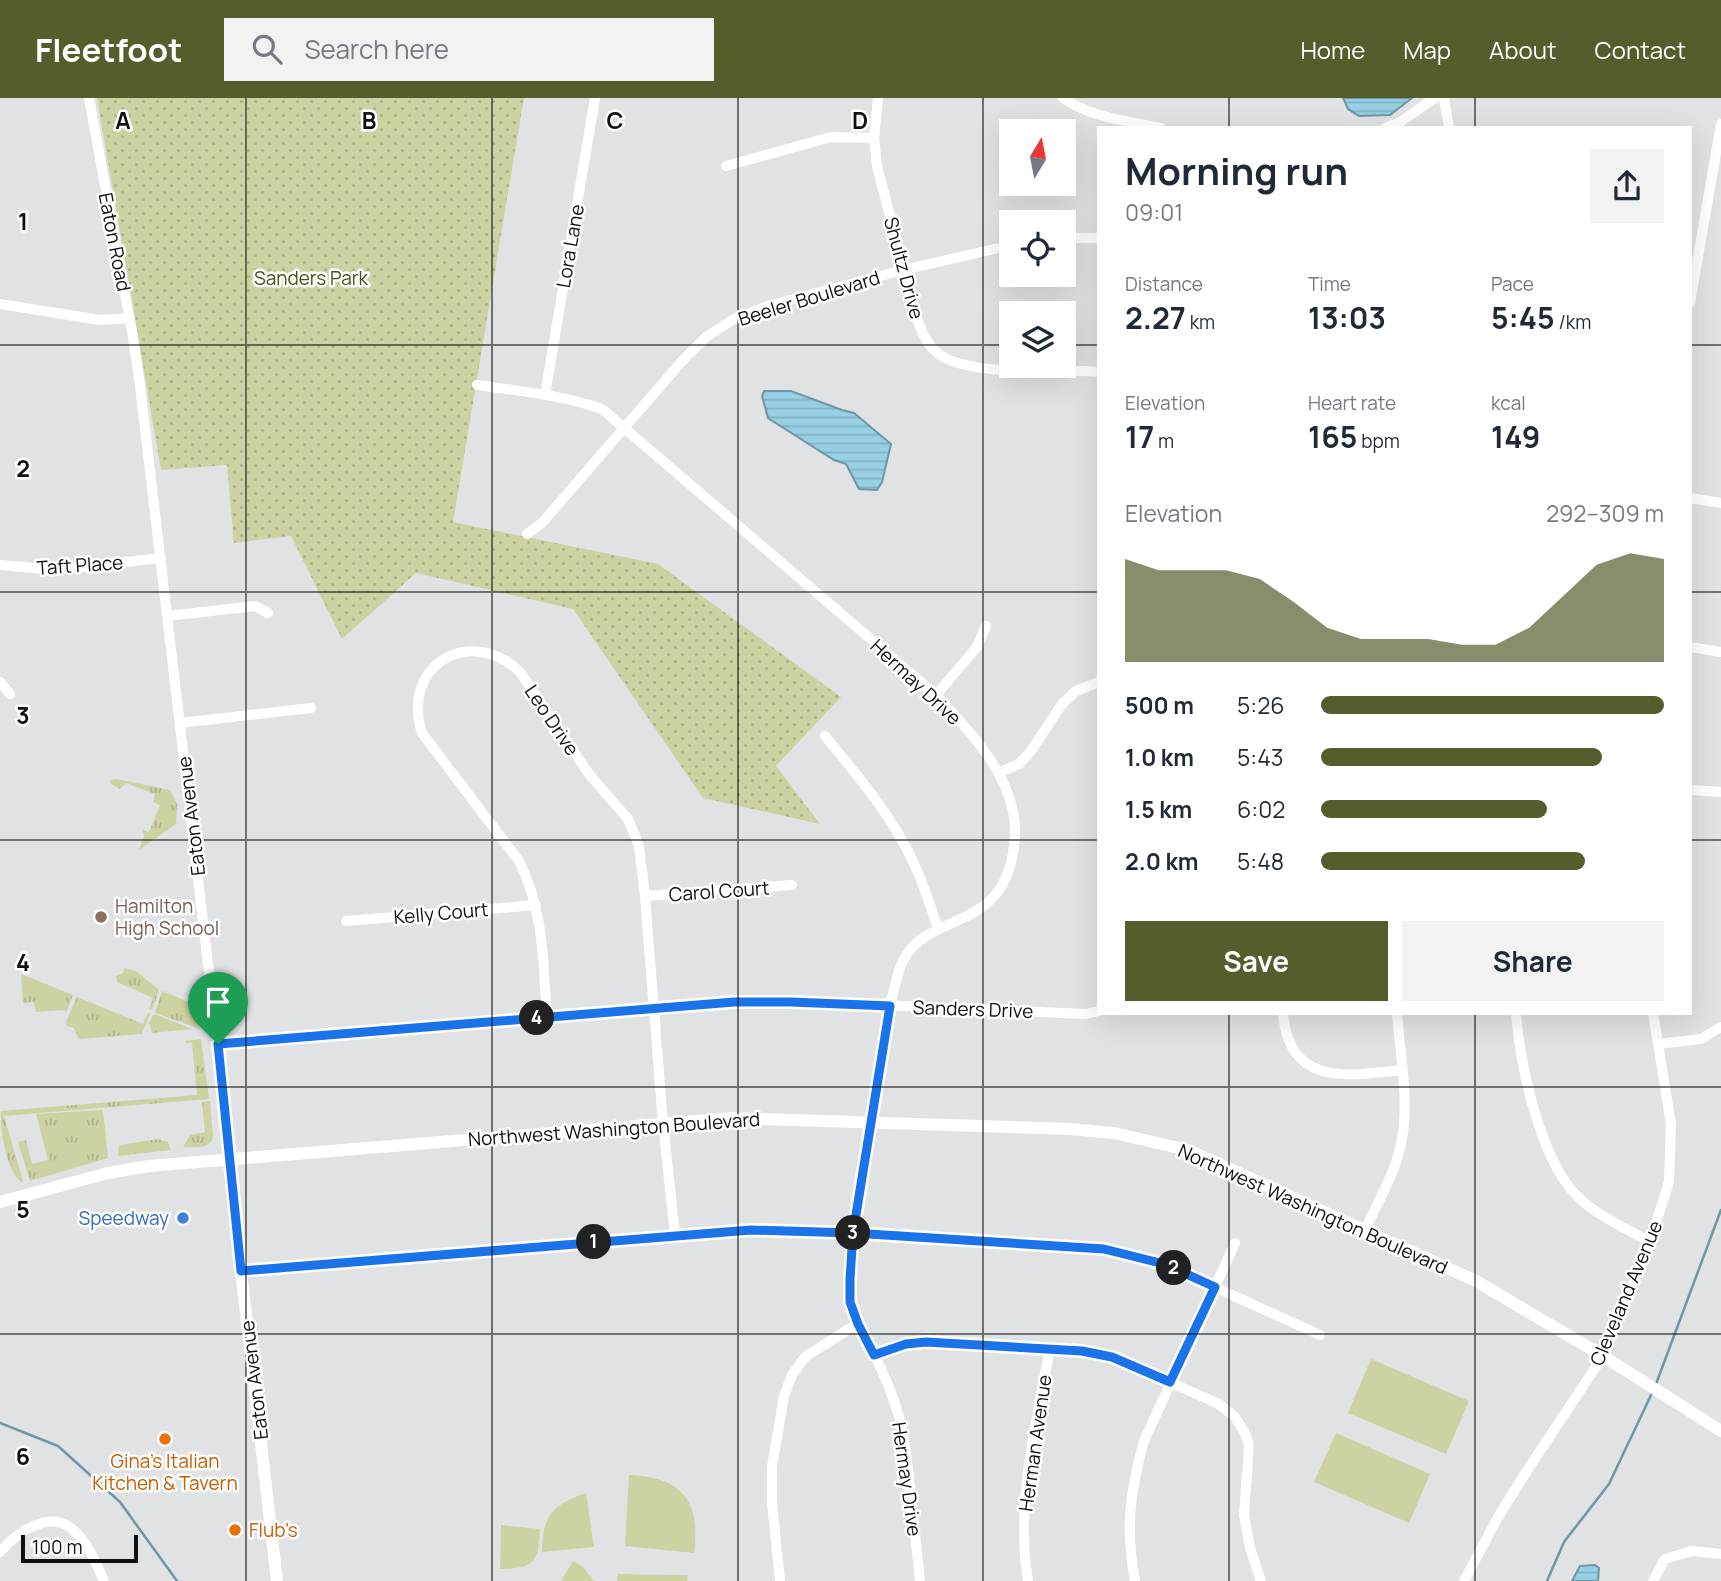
<!DOCTYPE html>
<meta charset="utf-8">
<style>
body{margin:0;font-family:Manrope,sans-serif;background:#f2f2f3;color:#1f2937;height:100vh;display:flex;flex-direction:column;font-size:26px;white-space:nowrap}
*{box-sizing:border-box;margin:0}
p{font-size:23px;color:#747a83}
.icon{flex:none;width:38px;height:38px;fill:none;stroke:currentColor;stroke-width:2;stroke-linecap:round;stroke-linejoin:round}
.map{position:relative;flex:1;overflow:hidden}
.sheet{position:absolute;left:1097px;top:28px;width:595px;height:889px;display:flex;flex-direction:column;background:#fff;border-radius:0px;box-shadow:0 7px 28px #0002}
.sheet>*{flex:none}
.needle{width:46px;rotate:10deg}
.fabs{position:absolute;left:999px;top:21px;display:grid;gap:14px}
.fabs a{display:grid;place-items:center;width:77px;height:77px;border-radius:0px;background:#fff;box-shadow:0 7px 28px #0002;font-size:35px}
.scale{position:absolute;left:21px;bottom:18px;width:117px;box-sizing:border-box;padding-left:7px;border:4px solid #0f1010;border-top:0;font-size:19px;line-height:24px;white-space:nowrap;color:#0f1010;-webkit-text-stroke:5px #fff;paint-order:stroke}
.pin{position:absolute;display:grid;place-items:center;width:60px;height:60px;color:#fff;margin:-72px -30px;border-radius:50% 50% 50% 0;rotate:-45deg;box-shadow:0 0 7px #0007}
.pin .icon{rotate:45deg}
.km{position:absolute;width:35px;height:35px;margin:-18px;border-radius:50%;background:#222;color:#fff;font-size:19px;line-height:35px;text-align:center}
.round{display:grid;place-items:center;flex:none;width:74px;height:74px;border-radius:0px;background:#f2f2f3}
.head{display:flex;align-items:center;justify-content:space-between;height:119px;padding:0 28px}
h1{font-size:38px;font-weight:700;line-height:52px}
.stats{display:grid;grid-template-columns:repeat(3,1fr);gap:10px;height:119px;padding:7px 28px}
.stats div{display:grid;align-content:center}
.stats b{font-size:30px;font-weight:700}
.stats small{font-size:19px;font-weight:400}
.stats p{font-size:19px}
.chart{height:196px;padding:14px 28px}
.chart p{display:flex;justify-content:space-between}
.chart svg{width:100%;height:126px;margin-top:7px;fill:#555d2c;opacity:.7}
.primary-button{display:flex;gap:14px;margin-top:auto;padding:14px 28px}
.primary-button a{flex:1;height:80px;border-radius:0px;background:#555d2c;color:#fff;font-size:28px;font-weight:700;line-height:80px;text-align:center}
.primary-button a+a{background:#f2f2f3;color:#1f2937}
ul{padding:0 28px;list-style:none;font-size:23px}
li{display:grid;grid-template-columns:112px 84px 1fr;align-items:center;height:52px}
li i{height:18px;border-radius:9px;background:#555d2c}
header{display:flex;align-items:center;gap:42px;box-sizing:border-box;height:98px;padding:0 35px;background:#555d2c;color:#fff}
header strong{font-size:33px}
nav{display:flex;gap:38px;margin-inline-start:auto;font-size:24px}
.search{width:490px;height:63px;background:#f2f2f3;display:flex;align-items:center;gap:18px;box-sizing:border-box;padding:0 24px;border-radius:0px;color:#747a83;font-size:26px}
.map>svg:first-child{display:block}
.grass{fill:url(#grass-tufts)}
.park{fill:url(#park-dots)}
.pitch{fill:#cdd2a3}
.water{fill:url(#water-rules);stroke:#6e96a4;stroke-width:2}
.lines{fill:none;stroke-linecap:round;stroke-linejoin:round}
.stream{stroke:#6e96a4;stroke-width:2.5}
.minor{stroke:#fff;stroke-width:10}
.major{stroke:#fff;stroke-width:12}
.route-casing{stroke:#fff;stroke-width:14}
.route{stroke:#1a73e8;stroke-width:9}
.grid{fill:none;stroke:#0f1010;stroke-width:2;stroke-opacity:0.55}
.education-dot{fill:#8d6e63;stroke:#fff;stroke-width:2.5}
.shop-dot{fill:#3f7fe0;stroke:#fff;stroke-width:2.5}
.food-dot{fill:#e8710a;stroke:#fff;stroke-width:2.5}
.labels{text-anchor:middle;dominant-baseline:central;stroke-width:5;stroke-linejoin:round;paint-order:stroke}
.street-label{font-size:19px;fill:#0f1010;stroke:#fff}
.park-label{font-size:19px;fill:#4e501a;stroke:#fff}
.education-label{font-size:19px;fill:#785e54;stroke:#fff;text-anchor:start}
.shop-label{font-size:19px;fill:#366cbe;stroke:#fff;text-anchor:end}
.food-label{font-size:19px;fill:#c56008;stroke:#fff}
.grid-label{font-size:23px;text-anchor:middle;font-weight:bold;fill:#0f1010;stroke:#fff;stroke-width:5;stroke-linejoin:round;paint-order:stroke}
</style>
<header>
<strong>Fleetfoot</strong>
<div class="search"><svg class="icon" aria-label="search" viewBox="0 0 24 24"><circle cx="10" cy="10" r="6"/><path d="M15 15l6 6"/></svg>Search here</div>
<nav><a>Home</a><a>Map</a><a>About</a><a>Contact</a></nav>
</header>
<div class="map">
<svg width="1721" height="1483" viewBox="0 0 1721 1483">
<defs>
<pattern id="grass-tufts" width="24" height="20" patternUnits="userSpaceOnUse" patternTransform="scale(1.75)"><rect width="24" height="20" fill="#cdd2a3"/><path d="M3 7l-1-3M5 7V3M7 7l1-3M15 17l-1-3M17 17v-4M19 17l1-3" fill="none" stroke="#afb38b"/></pattern>
<pattern id="park-dots" width="8" height="8" patternUnits="userSpaceOnUse" patternTransform="scale(1.75)"><rect width="8" height="8" fill="#cdd2a3"/><path d="M2 2h.1M6 6h.1" fill="none" stroke="#afb38b" stroke-width="1.8" stroke-linecap="round"/></pattern>
<pattern id="water-rules" width="6" height="5" patternUnits="userSpaceOnUse" patternTransform="scale(1.75)"><rect width="6" height="5" fill="#97cfe4"/><path d="M0 2.5h6" fill="none" stroke="#81b1c3"/></pattern>
</defs>
<rect width="100%" height="100%" fill="#e1e2e4"/>
<g class="grass">
<polygon points="116,681 170,692 177,706 176,726 139,752 144,739 143,732 149,734 160,707 153,704 155,696 126,685 120,691 110,685 111,682"/>
<polygon points="124,870 136,873 159,892 152,912 149,911 153,900 117,884 116,878 123,875"/>
<polygon points="21,876 73,897 66,915 65,912 36,914 34,904 23,905"/>
<polygon points="162,893 196,907 200,931 155,915"/>
<polygon points="77,899 143,926 148,915 150,916 142,936 79,941 74,930 67,928 66,924"/>
<polygon points="154,916 192,931 152,935 149,925"/>
<path d="M 201,941 L 209,1001 L 4,1018 L 23,1083 L 21,1084 C 6,1072 0,1032 1,1013 L 197,997 L 192,945 L 186,945 L 185,943 Z"/>
<path d="M 210,1003 L 213,1040 C 208,1052 194,1049 183,1049 L 190,1037 L 205,1034 L 202,1004 Z"/>
<polygon points="103,1012 108,1060 30,1083 18,1044 26,1042 32,1066 48,1062 36,1016"/>
<polygon points="158,1041 168,1044 171,1052 118,1058 119,1047"/>
</g>
<polygon class="park" points="97,0 524,0 453,424 658,466 841,599 776,668 820,726 703,700 573,511 416,475 342,541 291,438 234,445 227,367 161,372"/>
<g class="pitch">
<polygon points="1371,1261 1469,1303 1446,1356 1348,1315"/>
<polygon points="1336,1335 1430,1376 1409,1425 1314,1384"/>
<path d="M 629,1377 C 682,1379 701,1403 694,1455 L 625,1448 Z"/>
<path d="M 586,1395 L 594,1449 L 542,1454 C 542,1418 553,1406 586,1395 Z"/>
<path d="M 501,1427 L 540,1431 C 538,1465 535,1470 500,1471 Z"/>
<polygon points="573,1463 583,1469 594,1483 561,1483"/>
<polygon points="618,1476 688,1477 687,1483 617,1483"/>
</g>
<g class="water">
<polygon points="1343,0 1412,0 1390,17 1359,18 1348,11"/>
<polygon points="764,293 791,293 842,312 854,315 891,346 882,384 877,392 859,391 846,366 834,362 768,320 762,298"/>
<polygon points="1595,1467 1599,1470 1598,1483 1572,1483 1580,1468"/>
</g>
<g class="lines">
<g class="stream">
<polyline points="1656,1286 1721,1112"/>
<polyline points="0,1325 58,1348 120,1404 177,1483"/>
<polyline points="1547,1483 1564,1444 1609,1386 1652,1295"/>
</g>
<g class="minor">
<polyline points="89,0 133,239 140,288 231,1061"/>
<path d="M 878,0 L 874,40 L 877,68 L 915,214 C 919,227 924,242 934,252 C 965,282 1056,269 1099,274"/>
<path d="M 1063,0 C 1091,20 1129,23 1161,30"/>
<polyline points="1444,0 1449,30"/>
<polyline points="1385,30 1400,24 1435,0"/>
<polyline points="726,68 831,39 874,40"/>
<polyline points="1064,140 1099,140"/>
<polyline points="1690,205 1721,26"/>
<polyline points="0,206 100,222 129,220"/>
<path d="M 477,287 C 519,293 562,297 602,311 L 936,597 C 971,635 1017,681 1015,737 C 1010,844 918,807 899,873 C 883,927 878,984 869,1040 C 861,1087 844,1156 851,1203 C 853,1222 865,1239 874,1256 C 883,1274 892,1295 898,1315 C 905,1338 907,1364 910,1388 C 913,1420 917,1451 920,1483"/>
<polyline points="545,297 595,0"/>
<polyline points="1690,400 1721,405"/>
<polyline points="527,436 542,425 682,263 706,239 734,221 768,208 903,172 1012,147"/>
<polyline points="0,467 56,472 161,460"/>
<polyline points="168,518 255,508 268,515"/>
<polyline points="1690,549 1721,554"/>
<polyline points="0,584 10,596"/>
<polyline points="936,597 977,549 986,528"/>
<polyline points="180,625 311,610"/>
<path d="M 825,638 C 858,678 894,720 915,768 C 924,788 931,810 938,830"/>
<polyline points="998,675 1019,666 1031,653 1062,606 1076,593 1099,584"/>
<polyline points="1690,692 1721,694"/>
<polyline points="645,798 792,787"/>
<polyline points="346,823 536,807"/>
<path d="M 1283,915 C 1289,989 1348,978 1402,972"/>
<path d="M 1516,915 C 1520,967 1540,1061 1577,1098 C 1597,1118 1626,1130 1650,1144"/>
<path d="M 547,919 C 543,865 544,812 519,763 L 422,635 C 400,566 471,527 520,574 L 589,676 L 628,721 L 639,748 L 645,798 L 663,1026 L 675,1137"/>
<polyline points="218,946 734,904 791,903 1086,916 1099,913"/>
<polyline points="1658,946 1701,941 1721,929"/>
<path d="M 1365,1132 C 1377,1105 1395,1076 1401,1046 C 1410,1005 1400,957 1397,915"/>
<polyline points="241,1173 751,1132 853,1135 1104,1151 1164,1166 1320,1237"/>
<polyline points="874,1257 906,1246 926,1244 1050,1250 1112,1259 1217,1305 1234,1318 1244,1333 1249,1347 1244,1417 1250,1450 1261,1483"/>
<path d="M 0,1454 C 15,1436 49,1411 72,1431 C 88,1444 96,1465 104,1483"/>
<polyline points="780,1483 772,1404 772,1369 784,1298 792,1277 805,1259 857,1226"/>
<path d="M 1028,1483 C 1015,1405 1036,1327 1050,1250"/>
<path d="M 1135,1483 C 1125,1431 1130,1393 1144,1343 L 1235,1145"/>
<polyline points="1464,1483 1498,1419 1530,1368 1603,1258 1650,1144 1669,1084 1671,1026 1653,915"/>
<polyline points="1653,1483 1665,1461 1692,1453 1721,1456"/>
</g>
<g class="major">
<polyline points="231,1061 241,1173 277,1483"/>
<polyline points="0,1104 108,1075 149,1068 733,1020 1070,1031 1114,1035 1188,1052 1476,1183 1603,1258 1721,1333"/>
</g>
</g>
<g class="lines">
<defs>
<polyline id="route" points="218,946 241,1173 751,1132 853,1135 1104,1151 1164,1166 1215,1189 1170,1284 1112,1259 1082,1253 926,1244 906,1246 874,1257 858,1226 850,1204 850,1181 853,1135 890,908 791,904 734,904 218,946"/>
</defs>
<use href="#route" class="route-casing"/>
<use href="#route" class="route"/>
</g>
<path class="grid" d="M 246,0 L 246,1483M 492,0 L 492,1483M 738,0 L 738,1483M 983,0 L 983,1483M 1229,0 L 1229,30M 1475,0 L 1475,30M 0,247 L 1012,247M 1064,247 L 1099,247M 1690,247 L 1721,247M 0,494 L 1099,494M 1690,494 L 1721,494M 0,742 L 1099,742M 1690,742 L 1721,742M 1229,915 L 1229,1483M 1475,915 L 1475,1483M 0,989 L 1721,989M 0,1236 L 1721,1236"/>
<circle class="education-dot" cx="101" cy="819" r="7"/>
<circle class="shop-dot" cx="183" cy="1120" r="7"/>
<g class="food-dot">
<circle cx="165" cy="1341" r="7"/>
<circle cx="235" cy="1432" r="7"/>
</g>
<g class="labels">
<g class="street-label">
<text transform="translate(115 144) rotate(79)">Eaton Road</text>
<text transform="translate(570 148) rotate(-80)">Lora Lane</text>
<text transform="translate(904 170) rotate(75)">Shultz Drive</text>
<text transform="translate(809 200) rotate(-17)">Beeler Boulevard</text>
<text transform="translate(80 467) rotate(-4)">Taft Place</text>
<text transform="translate(916 584) rotate(43)">Hermay Drive</text>
<text transform="translate(552 622) rotate(56)">Leo Drive</text>
<text transform="translate(191 718) rotate(-97)">Eaton Avenue</text>
<text transform="translate(719 793) rotate(-4)">Carol Court</text>
<text transform="translate(441 815) rotate(-5)">Kelly Court</text>
<text transform="translate(973 911) rotate(2)">Sanders Drive</text>
<text transform="translate(614 1031) rotate(-4)">Northwest Washington Boulevard</text>
<text transform="translate(1313 1111) rotate(24)">Northwest Washington Boulevard</text>
<text transform="translate(1626 1195) rotate(-67)">Cleveland Avenue</text>
<text transform="translate(254 1282) rotate(-97)">Eaton Avenue</text>
<text transform="translate(1035 1345) rotate(-82)">Herman Avenue</text>
<text transform="translate(907 1381) rotate(82)">Hermay Drive</text>
</g>
<g class="park-label">
<text x="311" y="180">Sanders Park</text>
</g>
<g class="education-label">
<text x="115" y="808">Hamilton<tspan x="115" dy="22">High School</tspan></text>
</g>
<g class="shop-label">
<text x="169" y="1120">Speedway</text>
</g>
<g class="food-label">
<text x="165" y="1363">Gina's Italian<tspan x="165" dy="22">Kitchen &amp; Tavern</tspan></text>
<text x="249" y="1432" text-anchor="start">Flub's</text>
</g>
</g>
<g class="grid-label">
<text x="123" y="31">A</text>
<text x="369" y="31">B</text>
<text x="615" y="31">C</text>
<text x="860" y="31">D</text>
<text x="23" y="132">1</text>
<text x="23" y="379">2</text>
<text x="23" y="626">3</text>
<text x="23" y="873">4</text>
<text x="23" y="1120">5</text>
<text x="23" y="1367">6</text>
</g>
</svg>
<div class="fabs">
<a><svg class="needle" viewBox="-14 -14 28 28"><path d="M0-13l5 13h-10z" fill="#e53935"/><path d="M0 13l5-13h-10z" fill="#747a83"/></svg></a>
<a><svg class="icon" aria-label="locate" viewBox="0 0 24 24"><circle cx="12" cy="12" r="6"/><path d="M12 2v4M12 18v4M2 12h4M18 12h4"/></svg></a>
<a><svg class="icon" aria-label="layers" viewBox="0 0 24 24"><path d="M12 4l9 5-9 5-9-5zM3 14l9 5 9-5"/></svg></a>
</div>
<div class="scale">100 m</div>
<div class="pin" style="left:218px;top:946px;background:#1e9e55"><svg class="icon" aria-label="arrive" viewBox="0 0 24 24"><path d="M6 21V4h12l-3 4 3 4H6"/></svg></div>
<b class="km" style="left:594px;top:1144px">1</b>
<b class="km" style="left:1174px;top:1170px">2</b>
<b class="km" style="left:853px;top:1135px">3</b>
<b class="km" style="left:537px;top:920px">4</b>
<section class="sheet">
<div class="head"><div><h1>Morning run</h1><p>09:01</p></div><a class="round"><svg class="icon" aria-label="share" viewBox="0 0 24 24"><path d="M12 15V3M7 8l5-5 5 5M5 13v7h14v-7"/></svg></a></div>
<div class="stats">
<div><p>Distance</p><b>2.27<small> km</small></b></div>
<div><p>Time</p><b>13:03</b></div>
<div><p>Pace</p><b>5:45<small> /km</small></b></div>
</div>
<div class="stats">
<div><p>Elevation</p><b>17<small> m</small></b></div>
<div><p>Heart rate</p><b>165<small> bpm</small></b></div>
<div><p>kcal</p><b>149</b></div>
</div>
<div class="chart"><p><span>Elevation</span>292–309 m</p>
<svg viewBox="0 0 160 44" preserveAspectRatio="none"><path d="M0 44V8L10 12L20 12L30 12L40 15L50 23L60 32L70 36L80 36L90 36L100 38L110 38L120 32L130 21L140 10L150 6L160 8V44z"/></svg>
</div>
<ul>
<li><b>500 m</b>5:26<i style="width:100%"></i></li>
<li><b>1.0 km</b>5:43<i style="width:82%"></i></li>
<li><b>1.5 km</b>6:02<i style="width:66%"></i></li>
<li><b>2.0 km</b>5:48<i style="width:77%"></i></li>
</ul>
<div class="primary-button"><a>Save</a><a>Share</a></div>
</section>
</div>
